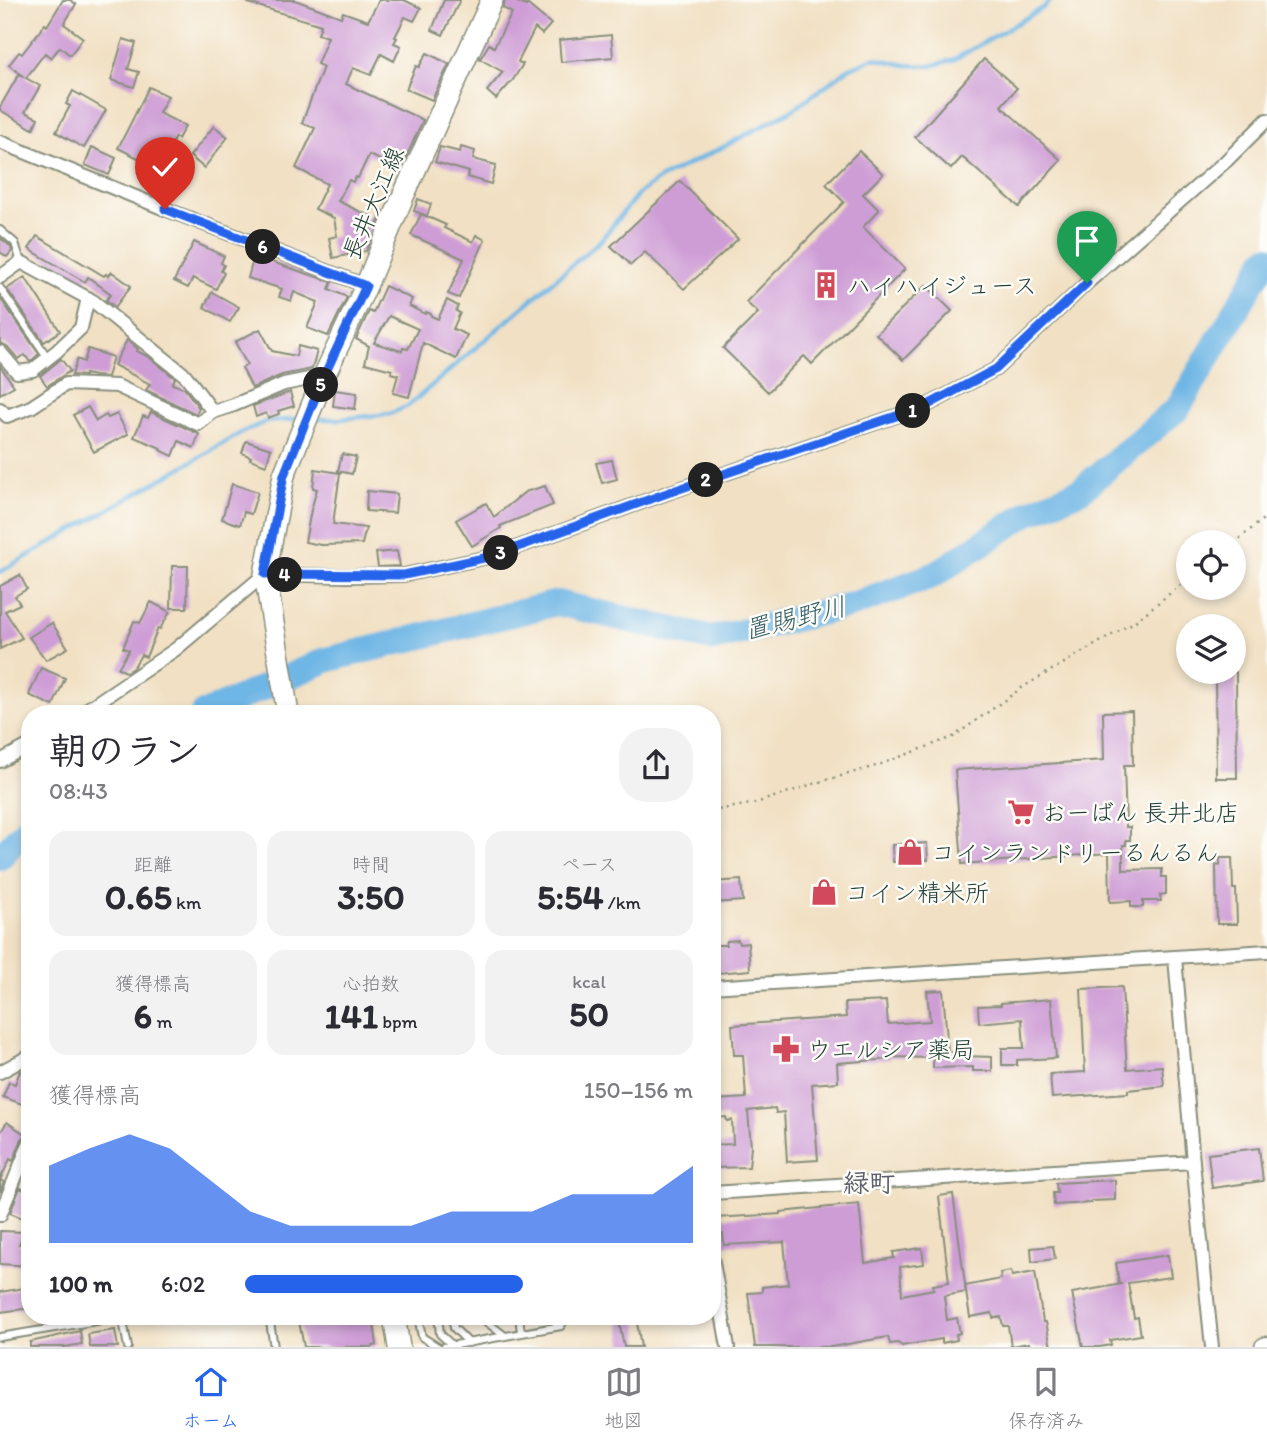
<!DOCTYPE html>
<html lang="ja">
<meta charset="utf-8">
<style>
body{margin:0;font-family:Itim,"Klee One",sans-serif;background:#f2f2f3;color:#2b2b33;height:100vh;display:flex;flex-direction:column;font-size:26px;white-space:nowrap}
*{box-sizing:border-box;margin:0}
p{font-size:23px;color:#7c7c81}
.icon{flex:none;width:38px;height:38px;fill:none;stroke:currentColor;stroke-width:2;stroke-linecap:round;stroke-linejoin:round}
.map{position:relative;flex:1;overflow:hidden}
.details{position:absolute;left:21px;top:705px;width:700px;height:620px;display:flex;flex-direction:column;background:#fff;border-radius:28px;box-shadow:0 4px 10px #0003}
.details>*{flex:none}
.buttons{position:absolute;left:1176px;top:530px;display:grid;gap:14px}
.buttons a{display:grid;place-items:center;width:70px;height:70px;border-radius:50%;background:#fff;box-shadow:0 4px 10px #0003;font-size:35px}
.pin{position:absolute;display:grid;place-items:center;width:60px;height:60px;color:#fff;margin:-72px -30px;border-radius:50% 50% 50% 0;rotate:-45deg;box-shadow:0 0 7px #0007}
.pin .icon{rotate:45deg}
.km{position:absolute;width:35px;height:35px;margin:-18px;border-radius:50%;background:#222;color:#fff;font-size:19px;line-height:35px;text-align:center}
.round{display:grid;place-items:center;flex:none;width:74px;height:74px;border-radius:28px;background:#f2f2f3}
.summary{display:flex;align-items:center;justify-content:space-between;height:119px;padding:0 28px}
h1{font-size:38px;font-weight:700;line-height:52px}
.figures{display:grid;grid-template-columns:repeat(3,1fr);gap:10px;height:119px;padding:7px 28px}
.figures div{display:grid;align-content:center;border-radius:18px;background:#f2f2f3;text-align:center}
.figures b{font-size:35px;font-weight:700}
.figures small{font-size:19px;font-weight:400}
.figures p{font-size:19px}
.chart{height:196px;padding:14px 28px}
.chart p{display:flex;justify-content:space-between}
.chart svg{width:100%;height:126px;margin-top:7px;fill:#2563eb;opacity:.7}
ul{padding:0 28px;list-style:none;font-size:23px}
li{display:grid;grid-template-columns:112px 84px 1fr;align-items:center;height:52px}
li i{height:18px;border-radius:9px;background:#2563eb}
.tab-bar{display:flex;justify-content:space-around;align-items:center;height:98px;border-top:2px solid #e1e1e2;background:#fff;font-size:19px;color:#7c7c81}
.tab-bar a{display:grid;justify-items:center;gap:4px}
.tab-bar .on{color:#2563eb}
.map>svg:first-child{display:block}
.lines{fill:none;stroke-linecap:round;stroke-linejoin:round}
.stream{stroke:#6eb6e5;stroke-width:4.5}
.river{stroke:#6eb6e5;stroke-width:26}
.building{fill:#ce9dd6;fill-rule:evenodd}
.lane-casing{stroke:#888e7c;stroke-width:10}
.street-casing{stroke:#888e7c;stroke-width:16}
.secondary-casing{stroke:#888e7c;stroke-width:21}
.primary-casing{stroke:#888e7c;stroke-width:24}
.path{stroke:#888e7c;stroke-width:2.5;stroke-dasharray:2 5;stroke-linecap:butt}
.lane{stroke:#fff;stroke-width:6}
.street{stroke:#fff;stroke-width:12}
.secondary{stroke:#fff;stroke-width:18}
.primary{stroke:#fff;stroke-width:21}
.route-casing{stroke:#fff;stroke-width:14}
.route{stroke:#2563eb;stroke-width:9}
.labels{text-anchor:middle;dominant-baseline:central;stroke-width:5;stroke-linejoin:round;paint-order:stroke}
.street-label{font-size:24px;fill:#1f3d34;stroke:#fdfcf7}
.poi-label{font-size:24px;fill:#1f3d34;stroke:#fdfcf7;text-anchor:start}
.water-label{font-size:26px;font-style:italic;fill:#376169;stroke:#fdfcf7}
.neighbourhood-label{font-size:26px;font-weight:bold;fill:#5c5f6d;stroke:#fdfcf7}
</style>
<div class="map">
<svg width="1267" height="1347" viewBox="0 0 1267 1347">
<rect width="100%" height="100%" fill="#fdfcf7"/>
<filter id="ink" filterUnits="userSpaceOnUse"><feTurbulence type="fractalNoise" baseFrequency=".0143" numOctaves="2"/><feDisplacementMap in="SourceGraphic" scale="14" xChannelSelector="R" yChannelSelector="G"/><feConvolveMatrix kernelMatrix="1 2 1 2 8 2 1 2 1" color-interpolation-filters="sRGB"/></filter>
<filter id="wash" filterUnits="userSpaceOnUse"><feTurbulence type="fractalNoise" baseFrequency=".00686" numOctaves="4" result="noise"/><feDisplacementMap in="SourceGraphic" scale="28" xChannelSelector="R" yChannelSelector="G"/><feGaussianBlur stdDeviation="1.57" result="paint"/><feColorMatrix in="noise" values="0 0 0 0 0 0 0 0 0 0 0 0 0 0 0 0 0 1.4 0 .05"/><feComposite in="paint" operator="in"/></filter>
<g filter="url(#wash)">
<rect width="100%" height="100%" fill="#f1e0c3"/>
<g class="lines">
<g class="stream">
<polyline points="315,419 340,419 390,414 408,406 601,240 638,194 659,179 725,146 794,109 848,69 874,58 905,65 931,66 955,59 1043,8 1051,0"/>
<polyline points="0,572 243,432 265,422 299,419"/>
</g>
<g class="river">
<polyline points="203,714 326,660 557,603 712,639 852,605 934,575 1028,513 1081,490 1178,408 1267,258"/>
<polyline points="0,857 30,825"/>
</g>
</g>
<g id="blocks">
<g class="building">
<polygon points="63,0 70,0 76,4 64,24 83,38 70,55 60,47 51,58 45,53 26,78 40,86 25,112 38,118 33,129 0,110 0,107 19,74 24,77 9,65 19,52 22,54 45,24 47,26"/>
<polygon points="248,0 295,0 341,17 343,12 368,21 379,0 404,0 421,8 414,21 405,17 395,37 397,38 394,43 401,46 394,61 381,54 371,75 353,68 346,84 423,120 401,169 369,155 358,178 356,177 353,182 349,180 338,201 367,215 368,220 374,207 383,211 376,228 369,225 372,237 371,240 368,240 369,244 366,251 333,258 329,238 337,236 334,218 315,209 327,184 296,168 315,128 302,123 323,67 317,64 328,37 318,34 321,25 248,3"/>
<polygon points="444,0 460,0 443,35 432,30"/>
<polygon points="505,0 513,0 526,6 527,4 551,24 542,34 535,28 518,62 523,64 513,80 496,99 487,91 503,72 480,59 489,44 494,47 512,13 503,8"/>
<polygon points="611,35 613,57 561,62 559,40"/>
<polygon points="123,39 136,43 128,69 139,72 134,87 111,80"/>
<polygon points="427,53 449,64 432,100 406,89 416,66 419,67"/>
<polygon points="984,59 1017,88 1001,106 1061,160 1019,207 962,157 951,169 915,137"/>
<polygon points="149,87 168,96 159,113 185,126 178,139 175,137 169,149 166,147 156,167 118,148"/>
<polygon points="73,91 106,110 84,148 56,132 70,106 66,104"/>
<polygon points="214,126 228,137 204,168 190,156"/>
<polygon points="92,147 116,158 109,175 85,165"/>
<polygon points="440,147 460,152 461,147 475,151 473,159 496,165 491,184 467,177 469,172 435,162"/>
<polygon points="859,151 883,174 863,194 879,210 863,227 905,269 812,364 804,356 768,392 723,348 758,313 746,302 844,202 826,184"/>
<polygon points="680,181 738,239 684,289 645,252 631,265 611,246"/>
<polygon points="418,199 431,204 427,216 414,211"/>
<polygon points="421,214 446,225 444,228 473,242 476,235 485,240 459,298 448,294 464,259 411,235"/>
<polygon points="37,236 104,276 106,274 108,276 112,272 131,286 115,307 106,300 111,294 88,277 85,282 29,249"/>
<polygon points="0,238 10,246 12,251 7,257 0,252"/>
<polygon points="194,242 224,256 221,263 224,265 221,271 224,273 216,289 193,278 188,288 174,281"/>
<polygon points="254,256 332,282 329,289 347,297 328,336 307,328 318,302 294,292 291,301 279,297 282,289 248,278"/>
<polygon points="25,277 60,331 44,342 7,289"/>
<polygon points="926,285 952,311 903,360 876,334"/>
<path d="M 385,286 L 412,299 L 409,306 L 425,314 L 426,312 L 431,314 L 431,316 L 438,319 L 447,300 L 458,306 L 456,311 L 460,313 L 453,329 L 467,335 L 456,359 L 423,343 L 409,397 L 393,393 L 398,375 L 391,373 L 392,370 L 365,363 L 369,346 L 356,339 L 369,311 L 373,313 ZM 389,316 L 418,329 L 408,349 L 403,348 L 402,351 L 374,343 Z"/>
<polygon points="212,292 239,307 230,322 204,307"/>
<polygon points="0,298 39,354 30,362 25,355 18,359 7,346 0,343"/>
<polygon points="260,329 272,351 296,356 298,346 317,351 312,369 282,375 252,388 242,368 247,365 235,342"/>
<polygon points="127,340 138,349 137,351 149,357 175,378 172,384 184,388 199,408 196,414 146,390 150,384 114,365"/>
<polygon points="88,349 113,357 107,377 94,376 85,374 85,376 72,375 77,359 84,362"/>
<polygon points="61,359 70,371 47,386 40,376"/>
<polygon points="0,366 14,386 0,394"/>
<polygon points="335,390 357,393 355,409 333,406"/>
<polygon points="290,392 294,406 278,411 279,414 268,418 266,413 256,417 253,406"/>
<polygon points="88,407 96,421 106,415 108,418 117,414 128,434 94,452 73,415"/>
<polygon points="151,412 199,434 194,448 179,441 173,456 160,450 161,448 134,437 143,416 148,418"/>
<polygon points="246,441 271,449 266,465 250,459 251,457 242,453"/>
<polygon points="342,454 356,457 352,474 338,471"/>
<polygon points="612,460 617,479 602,483 596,463"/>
<polygon points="315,469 340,473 333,524 366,528 362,544 321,545 305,542 311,510 317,489 313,488"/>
<polygon points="232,484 258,492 251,514 244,512 240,525 222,519"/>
<polygon points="545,486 553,505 500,526 501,528 472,546 456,520 486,503 494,517 525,492"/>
<polygon points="367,491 397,494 395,513 366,511"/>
<polygon points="397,551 400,566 378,567 376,553"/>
<polygon points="172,566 188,566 187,608 171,608"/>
<polygon points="20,575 27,589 15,596 20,604 5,611 22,638 0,649 0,586"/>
<polygon points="151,602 170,612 160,629 158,628 146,657 141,655 133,668 126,672 118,668 129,650 123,648 134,621 140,623"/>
<polygon points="52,623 68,648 46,660 29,637"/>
<polygon points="41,668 65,678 53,706 29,695"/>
<polygon points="1215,672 1236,672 1237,778 1216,778"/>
<polygon points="1132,711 1133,765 1124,765 1126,827 1130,827 1130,840 1126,840 1126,845 1123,845 1123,870 1162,869 1162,877 1166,877 1166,894 1160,895 1161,901 1143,901 1143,907 1131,907 1131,901 1110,902 1109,853 962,864 955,770 1104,760 1103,712"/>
<polygon points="927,843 928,860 893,862 892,845"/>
<polygon points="1220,858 1232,858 1233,889 1236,889 1237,924 1217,924 1216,865 1220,865"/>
<polygon points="741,880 743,901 712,903 712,882"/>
<polygon points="738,940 739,944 748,943 750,970 718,973 716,945 726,945 727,941"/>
<polygon points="1122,987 1127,1069 1162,1066 1164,1086 1128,1090 1128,1093 1052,1098 1050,1074 1085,1072 1081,989"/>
<polygon points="943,990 948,1052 965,1052 965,1056 992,1057 992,1071 973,1071 973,1067 933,1068 933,1058 891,1057 891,1059 837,1063 838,1082 812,1084 818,1160 787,1162 784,1112 776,1113 775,1108 748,1111 751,1147 749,1167 712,1168 712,1145 733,1144 732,1120 727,1121 726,1117 716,1118 715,1100 746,1098 743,1055 734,1055 732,1025 846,1017 845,1003 886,1001 888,1024 930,1021 927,991"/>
<polygon points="1051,999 1056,1058 1017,1060 1017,1065 1002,1065 1002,1048 1024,1048 1022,1019 979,1023 978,1006 1001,1005 1001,1003"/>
<polygon points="20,1071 30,1075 30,1107 3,1097 9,1082 15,1084"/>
<polygon points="7,1122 26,1135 22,1139 13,1161 10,1159 0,1180 4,1182 0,1192 0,1133"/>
<polygon points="1259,1148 1263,1181 1212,1188 1208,1154"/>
<polygon points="1115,1180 1115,1200 1091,1201 1091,1203 1054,1205 1053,1193 1057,1193 1056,1183"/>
<polygon points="20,1188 30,1192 30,1221 10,1213"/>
<polygon points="953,1194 966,1292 944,1296 947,1320 957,1318 960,1333 956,1334 957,1340 942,1343 942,1339 902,1346 898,1343 890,1344 888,1337 831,1347 755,1347 748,1293 762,1292 762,1287 788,1284 784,1242 724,1245 723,1234 716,1234 715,1218 781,1214 781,1212 859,1204 865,1263 894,1258 893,1252 922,1248 924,1264 900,1267 902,1295 934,1289 933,1285 949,1282 939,1196"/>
<polygon points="0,1231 24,1232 19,1244 30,1244 30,1266 0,1264"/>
<polygon points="1053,1246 1055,1259 1032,1262 1031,1248"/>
<polygon points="1168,1255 1171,1277 1128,1283 1134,1318 1138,1317 1141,1335 1110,1340 1111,1345 1100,1347 1083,1347 1072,1293 1122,1284 1119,1284 1116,1263"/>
<polygon points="1011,1271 1012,1276 1035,1272 1043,1322 1046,1322 1051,1347 1030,1347 1029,1343 1011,1346 1008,1326 1003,1326 1001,1317 993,1318 992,1313 970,1317 965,1286 1001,1279 1000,1273"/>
<polygon points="30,1287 30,1308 0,1312 0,1292"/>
<polygon points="327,1316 373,1316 377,1345 371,1347 304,1347 299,1321"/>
<polygon points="618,1316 636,1316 641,1347 624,1347"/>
<polygon points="115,1330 118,1347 90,1347 88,1334"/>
<polygon points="80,1331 82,1344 65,1347 30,1347 30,1342"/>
</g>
</g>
</g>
<g filter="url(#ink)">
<use href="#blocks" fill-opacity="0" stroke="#888e7c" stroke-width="2"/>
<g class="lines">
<defs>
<g id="lane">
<polyline points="0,230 15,243 21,262"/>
<polyline points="0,288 48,358"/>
<polyline points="122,1316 128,1347"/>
<polyline points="269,1316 274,1347"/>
<polyline points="418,1316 422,1337 438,1347"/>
<polyline points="438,1316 440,1334 453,1346"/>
<polyline points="452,1316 454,1328 469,1343"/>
<polyline points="479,1316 505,1336"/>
<polyline points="519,1316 521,1333"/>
<polyline points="0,1337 127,1316"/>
<polyline points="444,1347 561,1326 567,1316"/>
</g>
<g id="street">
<polyline points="0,142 165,209 366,286"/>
<polyline points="0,277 21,262 93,301 186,376 213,412 234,405 284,384 324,376"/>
<polyline points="0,352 17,372 33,370 57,351 81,328 88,298"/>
<polyline points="0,409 7,416 31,407 66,384 117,386 198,424 213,412"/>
<polyline points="80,714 176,649 265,574 347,576 404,575 493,556 670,492 926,406 996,369 1087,283 1227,160 1267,120"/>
<polyline points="0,761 30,745"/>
<polyline points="1175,958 1193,1162 1212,1347"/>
<polyline points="712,987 1267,951"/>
<polyline points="0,1072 30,1056"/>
<polyline points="712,1193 1193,1162"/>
<polyline points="0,1215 30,1142"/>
<polyline points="712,1257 728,1347"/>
</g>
<polyline id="secondary" points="1264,1347 1267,1346"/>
<g id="primary">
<polyline points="288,714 265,574 284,475 324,376 366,286 401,201 492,0"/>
<polyline points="394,1316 399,1347"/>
</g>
</defs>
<use href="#lane" class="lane-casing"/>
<use href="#street" class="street-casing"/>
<use href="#secondary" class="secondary-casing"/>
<use href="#primary" class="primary-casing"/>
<g class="path">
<polyline points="1234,543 1267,516"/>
<polyline points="712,811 756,803 813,784 876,766 953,737 1023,687 1134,622 1188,579"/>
</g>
<use href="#lane" class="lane"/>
<use href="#street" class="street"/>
<use href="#secondary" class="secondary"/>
<use href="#primary" class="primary"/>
</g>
</g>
<g class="lines" filter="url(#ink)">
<defs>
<polyline id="route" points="165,209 366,286 324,376 284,475 265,574 404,575 493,556 670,492 926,406 996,369 1087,283"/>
</defs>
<use href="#route" class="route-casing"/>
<use href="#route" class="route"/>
</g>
<defs>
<symbol id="building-bare" viewBox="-9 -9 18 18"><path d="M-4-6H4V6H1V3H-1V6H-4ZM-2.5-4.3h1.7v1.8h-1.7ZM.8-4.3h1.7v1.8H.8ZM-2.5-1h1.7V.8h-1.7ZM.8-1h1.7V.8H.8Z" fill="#d1495b" stroke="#fdfcf7" stroke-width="2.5" paint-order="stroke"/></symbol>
<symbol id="supermarket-bare" viewBox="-9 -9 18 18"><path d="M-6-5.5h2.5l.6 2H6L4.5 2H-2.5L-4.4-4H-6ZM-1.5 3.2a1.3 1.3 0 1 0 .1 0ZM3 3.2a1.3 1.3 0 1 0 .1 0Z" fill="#d1495b" stroke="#fdfcf7" stroke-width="2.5" paint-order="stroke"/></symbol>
<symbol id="shop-bare" viewBox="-9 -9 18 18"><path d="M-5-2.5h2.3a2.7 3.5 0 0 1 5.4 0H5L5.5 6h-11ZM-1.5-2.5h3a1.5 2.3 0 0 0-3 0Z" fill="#d1495b" stroke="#fdfcf7" stroke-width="2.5" paint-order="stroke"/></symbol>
<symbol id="pharmacy-bare" viewBox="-9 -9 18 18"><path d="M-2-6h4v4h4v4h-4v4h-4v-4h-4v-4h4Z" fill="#d1495b" stroke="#fdfcf7" stroke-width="2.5" paint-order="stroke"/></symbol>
</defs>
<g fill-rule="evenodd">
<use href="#building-bare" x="807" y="266" width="38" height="38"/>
<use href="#supermarket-bare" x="1002" y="793" width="38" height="38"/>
<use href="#shop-bare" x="891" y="833" width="38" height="38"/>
<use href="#shop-bare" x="805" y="873" width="38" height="38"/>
<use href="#pharmacy-bare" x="767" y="1030" width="38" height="38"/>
</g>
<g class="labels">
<g class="street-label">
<text transform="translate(373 203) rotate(-67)">長井大江線</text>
</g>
<g class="poi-label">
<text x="847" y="285">ハイハイジュース</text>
<text x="1042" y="812">おーばん 長井北店</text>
<text x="931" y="852">コインランドリーるんるん</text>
<text x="845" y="892">コイン精米所</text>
<text x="807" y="1049">ウエルシア薬局</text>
</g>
<g class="water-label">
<text transform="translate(795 618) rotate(-14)">置賜野川</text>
</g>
<g class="neighbourhood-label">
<text x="869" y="1183">緑町</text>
</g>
</g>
</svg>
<div class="buttons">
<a><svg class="icon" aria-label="locate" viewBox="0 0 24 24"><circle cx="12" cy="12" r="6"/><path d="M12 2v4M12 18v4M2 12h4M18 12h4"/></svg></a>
<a><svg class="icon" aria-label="layers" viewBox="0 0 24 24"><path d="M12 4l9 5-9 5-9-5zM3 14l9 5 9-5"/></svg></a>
</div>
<div class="pin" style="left:1087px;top:283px;background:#1e9e55"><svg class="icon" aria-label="arrive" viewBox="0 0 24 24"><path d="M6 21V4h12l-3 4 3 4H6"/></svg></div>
<div class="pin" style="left:165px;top:209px;background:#d93025"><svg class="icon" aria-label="check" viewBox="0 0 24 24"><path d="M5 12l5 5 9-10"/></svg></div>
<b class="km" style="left:913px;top:411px">1</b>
<b class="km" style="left:706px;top:480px">2</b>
<b class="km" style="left:501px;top:553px">3</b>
<b class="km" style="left:285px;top:575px">4</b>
<b class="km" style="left:321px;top:385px">5</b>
<b class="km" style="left:263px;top:247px">6</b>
<section class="details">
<div class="summary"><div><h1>朝のラン</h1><p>08:43</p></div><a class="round"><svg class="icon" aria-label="share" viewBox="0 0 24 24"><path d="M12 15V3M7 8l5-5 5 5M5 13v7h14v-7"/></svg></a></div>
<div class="figures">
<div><p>距離</p><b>0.65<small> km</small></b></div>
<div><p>時間</p><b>3:50</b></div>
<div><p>ペース</p><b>5:54<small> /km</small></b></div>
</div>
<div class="figures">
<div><p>獲得標高</p><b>6<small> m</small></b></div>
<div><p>心拍数</p><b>141<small> bpm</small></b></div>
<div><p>kcal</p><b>50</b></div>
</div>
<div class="chart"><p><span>獲得標高</span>150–156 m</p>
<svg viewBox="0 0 160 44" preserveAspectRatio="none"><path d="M0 44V17L10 11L20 6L30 11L40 22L50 33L60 38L70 38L80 38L90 38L100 33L110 33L120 33L130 27L140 27L150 27L160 17V44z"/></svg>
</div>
<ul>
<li><b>100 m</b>6:02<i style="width:62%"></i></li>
</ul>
</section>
</div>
<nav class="tab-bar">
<a class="on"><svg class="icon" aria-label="home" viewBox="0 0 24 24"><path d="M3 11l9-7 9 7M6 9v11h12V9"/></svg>ホーム</a>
<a><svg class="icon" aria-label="map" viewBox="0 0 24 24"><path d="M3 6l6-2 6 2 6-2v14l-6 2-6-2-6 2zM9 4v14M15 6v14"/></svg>地図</a>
<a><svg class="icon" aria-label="saved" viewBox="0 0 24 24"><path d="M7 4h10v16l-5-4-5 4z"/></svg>保存済み</a>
</nav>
